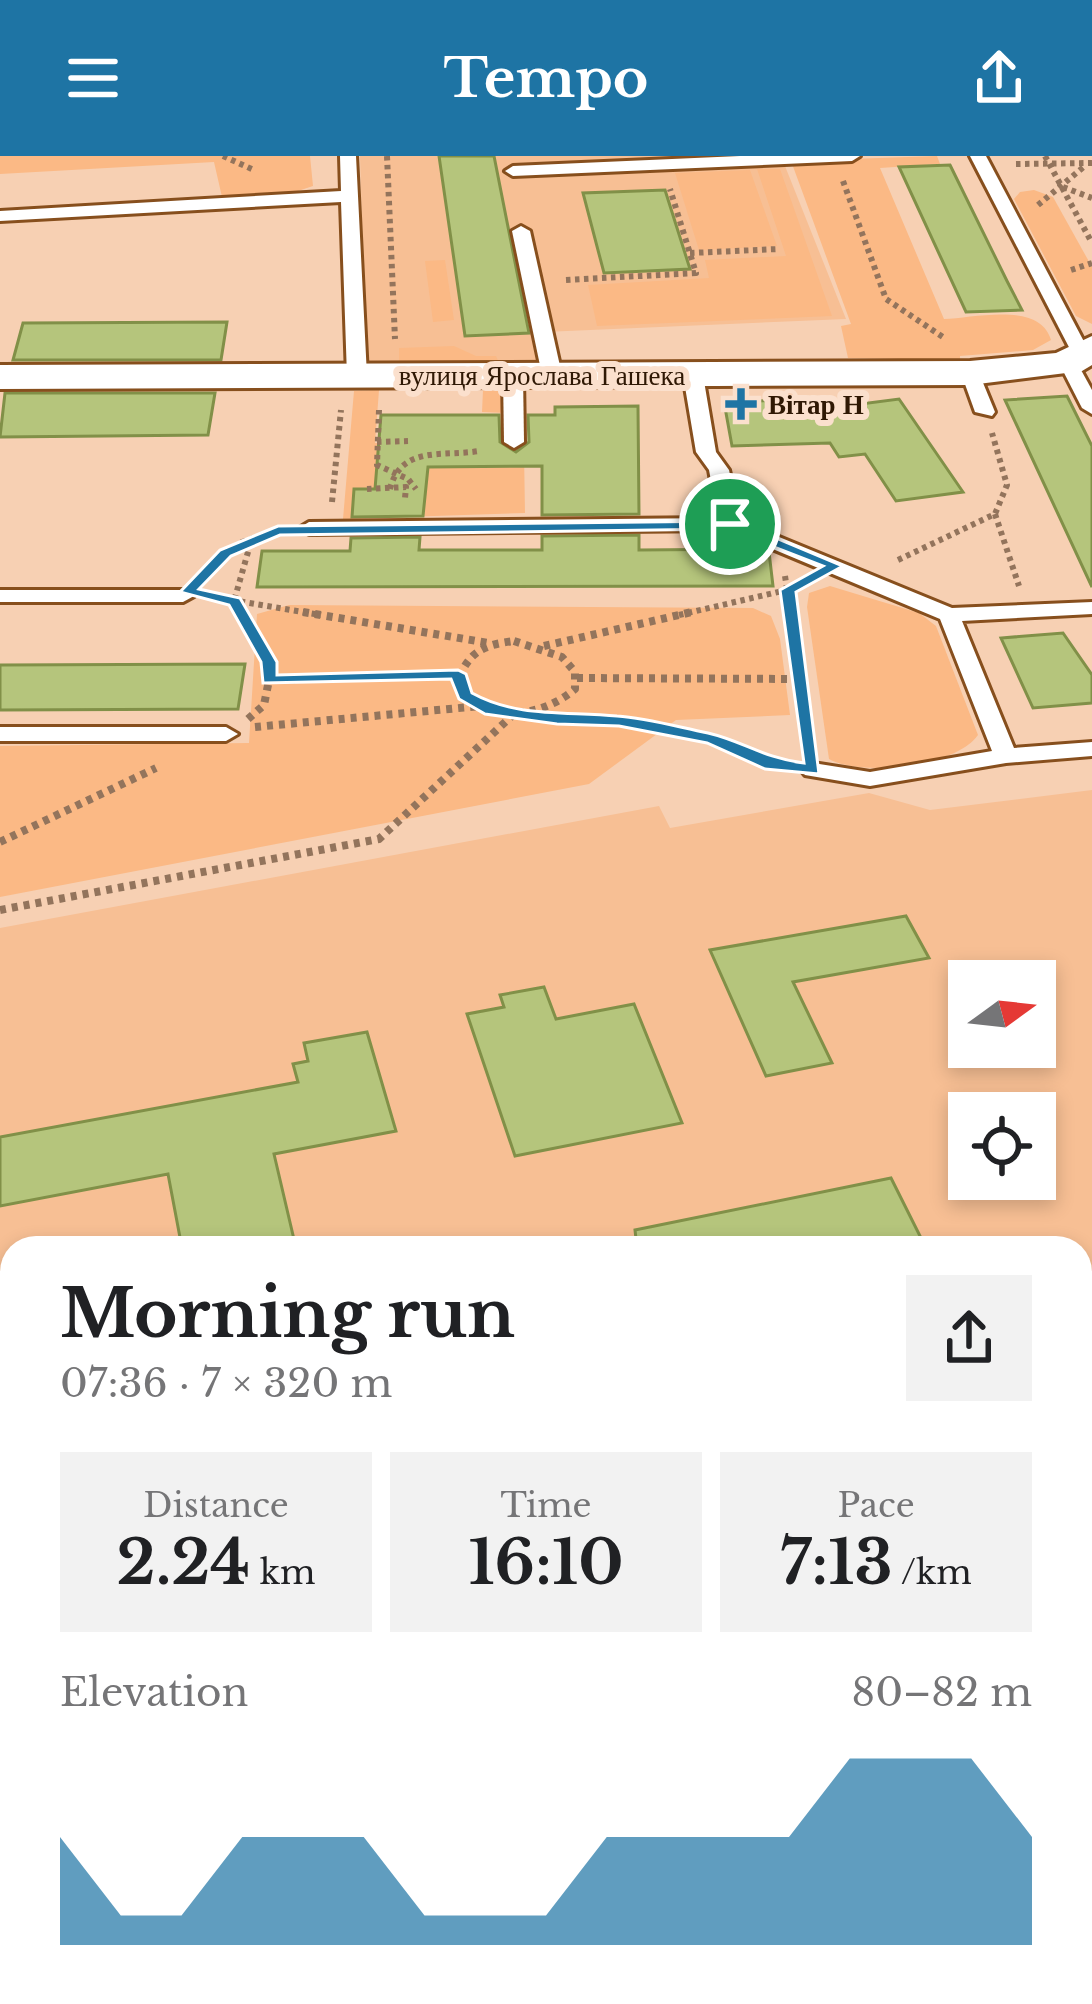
<!DOCTYPE html>
<meta charset="utf-8">
<style>
body{margin:0;font-family:"Libre Baskerville",serif;background:#f2f2f2;color:#202124;height:100vh;display:flex;flex-direction:column;font-size:45px;white-space:nowrap}
*{box-sizing:border-box;margin:0}
p{font-size:39px;color:#757577}
.icon{flex:none;width:66px;height:66px;fill:none;stroke:currentColor;stroke-width:2;stroke-linecap:round;stroke-linejoin:round}
.map{position:relative;flex:1;overflow:hidden}
.side{position:absolute;left:0px;top:1080px;width:1092px;height:768px;display:flex;flex-direction:column;background:#fff;border-radius:36px 36px 0 0;box-shadow:0 6px 18px #0003}
.side>*{flex:none}
.needle{width:78px;rotate:75deg}
.fabs{position:absolute;left:948px;top:804px;display:grid;gap:24px}
.fabs a{display:grid;place-items:center;width:108px;height:108px;border-radius:0px;background:#fff;box-shadow:0 6px 18px #0003;font-size:60px}
.pin{position:absolute;display:grid;place-items:center;width:102px;height:102px;color:#fff;margin:-51px;border:6px solid #fff;border-radius:50%;box-shadow:0 3px 12px #0007}
.round{display:grid;place-items:center;flex:none;width:126px;height:126px;border-radius:0px;background:#f2f2f2}
.overview{display:flex;align-items:center;justify-content:space-between;height:204px;padding:0 60px}
h1{font-size:66px;font-weight:700;line-height:90px}
.metrics{display:grid;grid-template-columns:repeat(3,1fr);gap:18px;height:204px;padding:12px 60px}
.metrics div{display:grid;align-content:center;border-radius:0px;background:#f2f2f2;text-align:center}
.metrics b{font-size:60px;font-weight:700}
.metrics small{font-size:33px;font-weight:400}
.metrics p{font-size:33px}
.chart{height:336px;padding:24px 60px}
.chart p{display:flex;justify-content:space-between}
.chart svg{width:100%;height:216px;margin-top:12px;fill:#1e74a4;opacity:.7}
header{display:flex;justify-content:space-between;align-items:center;height:156px;padding:0 60px;background:#1e74a4;color:#fff;font-size:54px;font-weight:700}
.map>svg:first-child{display:block}
.built{fill:#f7bf94;fill-rule:evenodd}
.green{fill:#fbb985}
.building{fill:#b5c57c;stroke:#819048;stroke-width:3}
.lines{fill:none;stroke-linecap:round;stroke-linejoin:round}
.service-casing{stroke:#874f1d;stroke-width:6}
.minor-casing{stroke:#874f1d;stroke-width:6}
.path-far2{stroke:#93745c;stroke-width:6;stroke-dasharray:4.5 4.5;stroke-linecap:butt}
.path-far1{stroke:#93745c;stroke-width:8;stroke-dasharray:6 6;stroke-linecap:butt}
.path{stroke:#93745c;stroke-width:9;stroke-dasharray:8 8;stroke-linecap:butt}
.service{fill:#fff;fill-rule:evenodd}
.minor{fill:#fff;fill-rule:evenodd}
.route{fill:#1e74a4;stroke:#fff;stroke-width:3;fill-rule:evenodd}
.poi-dot{fill:#1e74a4;stroke:#fbe0cd;stroke-width:4.5}
.labels{text-anchor:middle;dominant-baseline:central;stroke-width:12;stroke-linejoin:round;paint-order:stroke}
.far-street-label{font-size:27px;fill:#2f1804;stroke:#fbe0cd}
.far-poi-label{font-size:27px;font-weight:bold;fill:#2f1804;stroke:#fbe0cd;text-anchor:start}
</style>
<header><svg class="icon" aria-label="menu" viewBox="0 0 24 24"><path d="M4 6h16M4 12h16M4 18h16"/></svg>Tempo<svg class="icon" aria-label="share" viewBox="0 0 24 24"><path d="M12 15V3M7 8l5-5 5 5M5 13v7h14v-7"/></svg></header>
<div class="map">
<svg width="1092" height="1848" viewBox="0 0 1092 1848">
<rect width="100%" height="100%" fill="#f7d0b3"/>
<g class="built">
<polygon points="360,0 781,0 846,163 544,176 550,212 371,209 366,204"/>
<path d="M 1092,634 L 1092,1848 L 0,1848 L 0,772 L 659,650 L 670,672 L 869,637 L 930,654 ZM 969,825 L 1035,825 L 1035,891 L 969,891 ZM 969,957 L 1035,957 L 1035,1023 L 969,1023 ZM 12,1092 L 1080,1092 L 1080,1836 L 12,1836 Z"/>
</g>
<g class="green">
<polygon points="0,0 310,0 313,30 289,38 222,41 214,6 0,18"/>
<path d="M 937,0 L 940,8 L 880,12 L 944,163 C 974,162 1040,145 1051,184 L 1033,194 L 960,200 L 960,204 L 848,202 L 841,170 L 851,168 L 791,5 Z"/>
<polygon points="757,13 780,13 832,160 597,170 588,129 709,122 705,104 786,100"/>
<polygon points="750,14 777,90 699,94 675,17"/>
<polygon points="1034,34 1053,41 1092,111 1092,168 1076,160 1014,43 1020,36"/>
<polygon points="445,104 454,164 433,166 425,105"/>
<polygon points="454,190 476,200 496,200 499,207 399,208 399,192"/>
<polygon points="523,233 525,357 343,363 354,235 379,234 375,287 505,287 506,257 482,256 483,234"/>
<path d="M 830,430 L 919,457 L 936,470 L 978,579 C 956,611 861,621 829,603 L 807,451 L 809,437 Z"/>
<polygon points="289,449 753,452 771,460 780,483 790,559 676,564 589,628 0,741 0,590 249,587 257,458"/>
</g>
<g class="building">
<polygon points="439,0 494,0 529,177 465,180"/>
<polygon points="950,9 1007,125 1022,154 966,156 899,11"/>
<polygon points="665,34 690,113 604,117 583,37"/>
<polygon points="227,166 221,204 13,204 23,167"/>
<polygon points="5,237 215,237 208,279 0,281"/>
<polygon points="1067,240 1092,290 1092,431 1005,244"/>
<polygon points="899,243 963,336 896,345 865,298 839,301 830,287 732,290 724,246 788,244 791,257"/>
<polygon points="638,250 639,358 542,359 542,310 428,311 423,360 352,361 354,333 375,333 381,259 499,259 500,286 516,296 529,286 528,259 555,259 555,251"/>
<polygon points="639,379 639,394 761,393 769,396 773,430 257,431 262,395 350,395 351,382 420,381 419,394 542,394 542,380"/>
<polygon points="1063,477 1092,519 1092,547 1033,552 1001,482"/>
<polygon points="245,508 238,553 0,554 0,509"/>
<polygon points="906,760 929,802 793,826 832,907 766,920 710,794"/>
<polygon points="544,831 556,863 634,848 682,967 515,1000 467,858 504,851 500,839"/>
<polygon points="367,876 396,975 274,998 296,1092 182,1092 168,1018 0,1050 0,981 298,926 293,908 308,905 304,887"/>
<polygon points="891,1022 926,1092 637,1092 635,1074"/>
</g>
<g class="lines">
<defs>
<g id="service">
<polygon points="340,0 356,0 367,220 357,226 347,220 341,46 0,65 0,55 341,35"/>
<polygon points="740,0 860,0 852,5 513,20 505,15 513,10"/>
<polygon points="970,0 986,0 1090,197 1088,201 1072,197"/>
<polygon points="521,70 530,75 562,219 552,225 542,219 512,75"/>
<polygon points="1068,201 1075,203 1092,234 1092,258 1082,252 1059,207"/>
<polygon points="513,213 523,219 524,286 514,292 504,286 503,219"/>
<polygon points="693,213 703,219 716,296 729,314 740,365 952,452 1092,446 1092,458 962,465 1014,592 1092,586 1092,600 1006,607 870,630 805,619 801,614 805,609 813,607 870,616 992,595 940,463 727,374 309,378 299,372 309,366 718,362 709,314 696,296 683,219"/>
<polygon points="963,213 979,217 995,256 992,260 975,256 961,217"/>
<polygon points="0,434 183,434 194,440 183,446 0,446"/>
<polygon points="0,571 226,571 238,578 226,585 0,585"/>
</g>
<polygon id="minor" points="1092,180 1092,209 1082,215 970,229 0,233 0,209 970,205 1056,197"/>
</defs>
<use href="#service" class="service-casing"/>
<use href="#minor" class="minor-casing"/>
<g class="path-far2">
<polyline points="223,0 254,14"/>
<polyline points="387,0 395,183"/>
<polyline points="1045,0 1092,87"/>
<polyline points="1016,8 1092,7"/>
<polyline points="843,25 886,143 943,181"/>
<polyline points="1063,31 1092,42"/>
<polyline points="1038,49 1086,9"/>
<polyline points="690,97 779,93"/>
<polyline points="1071,114 1092,107"/>
<polyline points="566,124 696,117 670,33"/>
<polyline points="379,254 377,309 408,323 416,333"/>
<polyline points="377,286 408,285"/>
<polyline points="367,333 406,331 405,342"/>
<path d="M 390,333 C 401,289 443,301 479,295"/>
<polyline points="332,346 341,254"/>
<polyline points="995,358 1019,430"/>
<polyline points="898,404 995,358 1007,329 992,277"/>
<polyline points="785,420 791,459"/>
<polyline points="202,423 242,386 278,374"/>
<polyline points="214,441 321,459"/>
<polyline points="242,459 234,445 252,382"/>
<polyline points="679,459 791,433"/>
</g>
<g class="path-far1">
<polyline points="240,456 269,506 269,524 458,518"/>
<polyline points="303,456 489,487"/>
<polyline points="790,456 810,589"/>
<path d="M 514,485 L 562,501 L 575,516 L 575,533 C 541,562 484,570 457,526 C 469,496 482,489 514,485 Z"/>
<polyline points="544,490 692,456"/>
<polyline points="577,522 800,523"/>
<polyline points="535,559 618,565 693,579 781,611"/>
<polyline points="248,563 264,549 269,524"/>
<polyline points="255,571 481,550"/>
<polyline points="0,686 156,612"/>
<polyline points="0,754 379,683 515,557"/>
</g>
<polyline class="path" points="1061,1845 1092,1839"/>
<use href="#service" class="service"/>
<use href="#minor" class="minor"/>
</g>
<path class="route" d="M 735,365 L 843,410 L 796,436 L 819,618 L 765,613 L 707,587 L 619,570 L 557,568 L 485,558 L 459,543 L 451,523 L 263,527 L 261,506 L 229,449 L 180,436 L 220,394 L 278,370 ZM 728,373 L 823,410 L 780,434 L 804,607 C 763,602 743,585 708,577 C 678,571 647,562 617,560 C 567,555 517,562 472,537 L 466,518 L 458,514 L 277,519 L 277,506 L 240,442 L 199,433 L 231,400 L 280,379 Z"/>
<path class="poi-dot" d="M735 230h12v12h12v12h-12v12h-12v-12h-12v-12h12z"/>
<g class="labels">
<g class="far-street-label">
<text x="542" y="219">вулиця Ярослава Гашека</text>
</g>
<g class="far-poi-label">
<text x="768" y="248">Вітар Н</text>
</g>
</g>
</svg>
<div class="fabs">
<a><svg class="needle" viewBox="-14 -14 28 28"><path d="M0-13l5 13h-10z" fill="#e53935"/><path d="M0 13l5-13h-10z" fill="#757577"/></svg></a>
<a><svg class="icon" aria-label="locate" viewBox="0 0 24 24"><circle cx="12" cy="12" r="6"/><path d="M12 2v4M12 18v4M2 12h4M18 12h4"/></svg></a>
</div>
<div class="pin" style="left:730px;top:368px;background:#1e9e55"><svg class="icon" aria-label="arrive" viewBox="0 0 24 24"><path d="M6 21V4h12l-3 4 3 4H6"/></svg></div>
<section class="side">
<div class="overview"><div><h1>Morning run</h1><p>07:36 · 7 × 320 m</p></div><a class="round"><svg class="icon" aria-label="share" viewBox="0 0 24 24"><path d="M12 15V3M7 8l5-5 5 5M5 13v7h14v-7"/></svg></a></div>
<div class="metrics">
<div><p>Distance</p><b>2.24<small> km</small></b></div>
<div><p>Time</p><b>16:10</b></div>
<div><p>Pace</p><b>7:13<small> /km</small></b></div>
</div>
<div class="chart"><p><span>Elevation</span>80–82 m</p>
<svg viewBox="0 0 160 44" preserveAspectRatio="none"><path d="M0 44V22L10 38L20 38L30 22L40 22L50 22L60 38L70 38L80 38L90 22L100 22L110 22L120 22L130 6L140 6L150 6L160 22V44z"/></svg>
</div>
</section>
</div>
